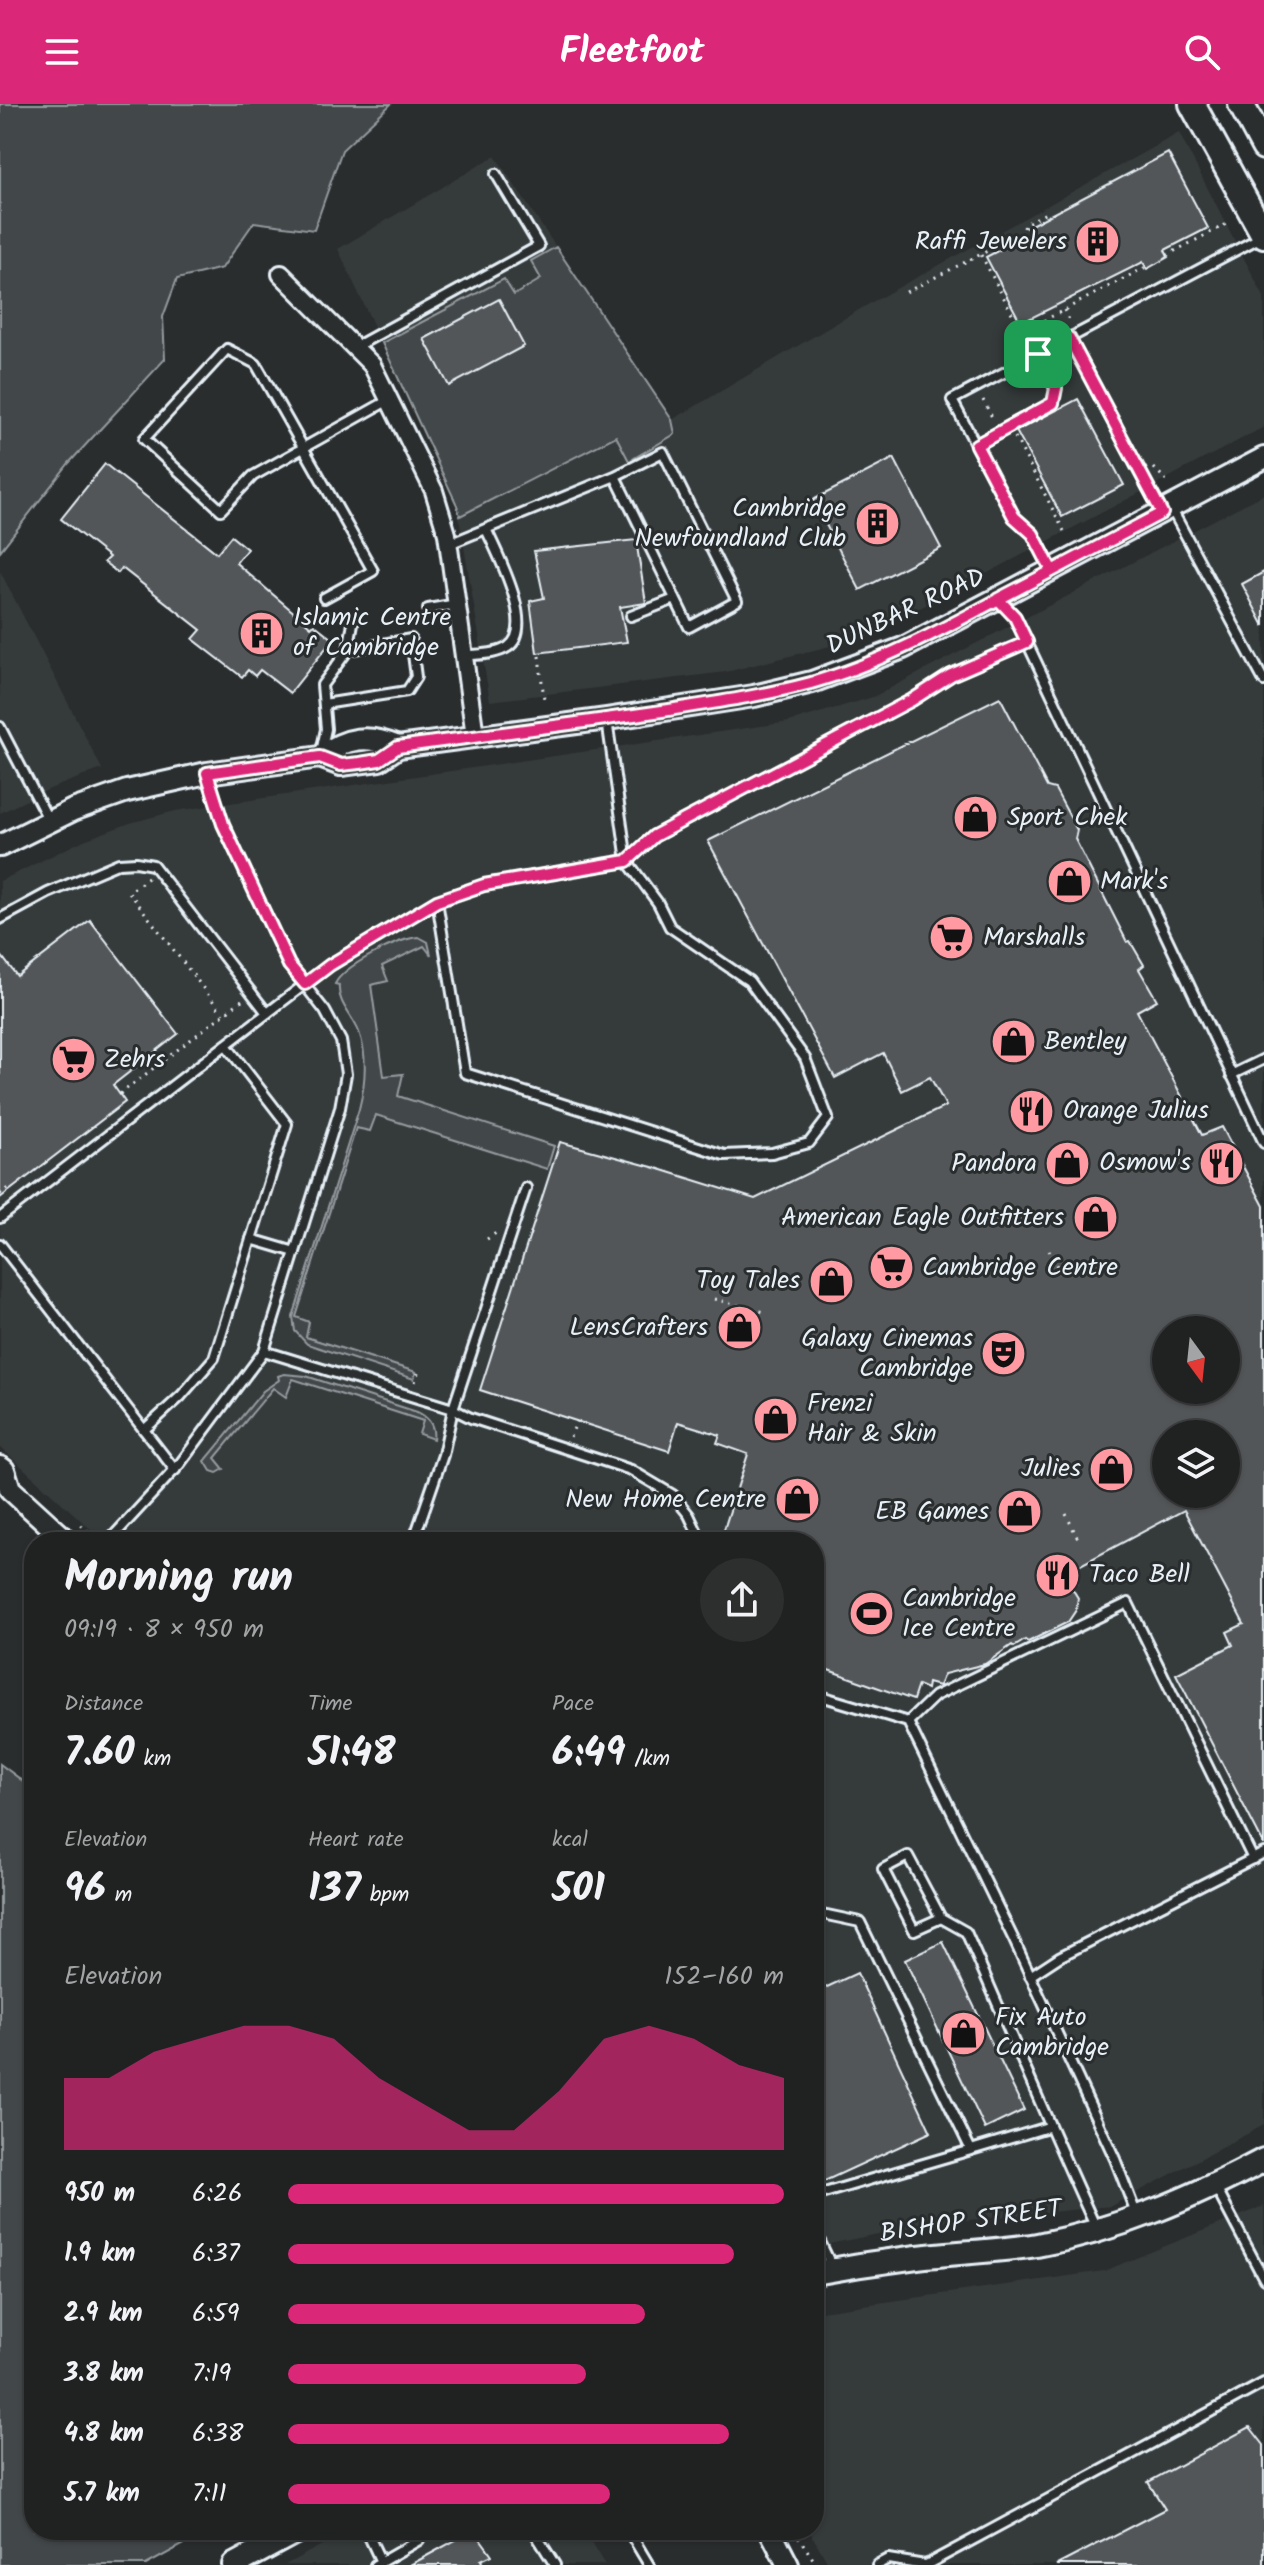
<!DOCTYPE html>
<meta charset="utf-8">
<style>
body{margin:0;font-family:Kalam,sans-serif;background:#2d2f2f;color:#f1f3f6;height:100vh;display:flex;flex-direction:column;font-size:30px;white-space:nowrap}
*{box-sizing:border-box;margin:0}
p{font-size:26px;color:#a2a4a5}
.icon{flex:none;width:44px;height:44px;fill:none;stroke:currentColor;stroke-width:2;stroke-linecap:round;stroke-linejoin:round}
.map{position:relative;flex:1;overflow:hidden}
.panel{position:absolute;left:24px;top:1428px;width:800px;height:1008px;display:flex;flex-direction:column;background:#202222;border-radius:32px;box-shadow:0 2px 6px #0004,0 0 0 2px #3d3f40}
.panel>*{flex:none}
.needle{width:52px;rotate:165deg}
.controls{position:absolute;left:1152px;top:1212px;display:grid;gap:16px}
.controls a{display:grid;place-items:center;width:88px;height:88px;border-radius:50%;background:#202222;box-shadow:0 2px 6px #0004,0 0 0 2px #3d3f40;font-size:40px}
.pin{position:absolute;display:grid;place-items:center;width:68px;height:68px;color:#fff;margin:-34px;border-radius:16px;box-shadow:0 4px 12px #0006}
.round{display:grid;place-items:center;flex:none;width:84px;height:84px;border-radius:42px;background:#2d2f2f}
.head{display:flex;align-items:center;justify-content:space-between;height:136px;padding:0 40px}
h1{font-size:44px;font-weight:700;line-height:60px}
.stats{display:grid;grid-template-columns:repeat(3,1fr);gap:12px;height:136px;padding:8px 40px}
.stats div{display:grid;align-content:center}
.stats b{font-size:40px;font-weight:700}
.stats small{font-size:22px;font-weight:400}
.stats p{font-size:22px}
.chart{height:224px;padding:16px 40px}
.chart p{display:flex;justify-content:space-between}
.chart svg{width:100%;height:144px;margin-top:8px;fill:#db2777;opacity:.7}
ul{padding:0 40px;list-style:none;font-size:26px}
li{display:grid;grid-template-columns:128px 96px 1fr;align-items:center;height:60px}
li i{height:20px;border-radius:10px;background:#db2777}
header{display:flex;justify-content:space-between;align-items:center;height:104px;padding:0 40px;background:#db2777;color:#fff;font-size:36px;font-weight:700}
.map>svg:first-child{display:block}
.built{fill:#363a3b;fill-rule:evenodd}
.green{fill:#424648;stroke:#959ca0;stroke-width:2}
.building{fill:#535759;stroke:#e8f1f8;stroke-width:2;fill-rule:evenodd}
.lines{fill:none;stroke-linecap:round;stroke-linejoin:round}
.service-casing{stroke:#e8f1f8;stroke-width:14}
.minor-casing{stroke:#e8f1f8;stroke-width:22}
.tertiary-casing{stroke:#e8f1f8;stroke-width:26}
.secondary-casing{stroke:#e8f1f8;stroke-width:28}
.primary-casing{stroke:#e8f1f8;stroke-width:30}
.path{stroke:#e8f1f8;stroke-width:3;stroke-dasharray:2 6;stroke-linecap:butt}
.service{stroke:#2a2d2e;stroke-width:8}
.minor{stroke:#2a2d2e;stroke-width:16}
.tertiary{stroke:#2a2d2e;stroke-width:20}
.secondary{stroke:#2a2d2e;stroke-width:22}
.primary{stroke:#2a2d2e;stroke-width:24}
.route-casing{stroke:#fff;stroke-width:16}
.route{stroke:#db2777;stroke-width:10}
.labels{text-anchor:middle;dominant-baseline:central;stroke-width:6;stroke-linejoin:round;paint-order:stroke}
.poi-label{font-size:26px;fill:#e8f1f8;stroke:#2a2d2e;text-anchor:start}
.street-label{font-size:26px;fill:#e8f1f8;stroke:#2a2d2e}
</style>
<header><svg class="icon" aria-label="menu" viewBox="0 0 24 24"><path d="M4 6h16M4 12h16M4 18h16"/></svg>Fleetfoot<svg class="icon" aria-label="search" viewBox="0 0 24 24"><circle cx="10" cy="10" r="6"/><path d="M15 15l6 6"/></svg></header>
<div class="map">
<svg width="1264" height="2461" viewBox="0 0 1264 2461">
<rect width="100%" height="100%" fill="#2a2d2e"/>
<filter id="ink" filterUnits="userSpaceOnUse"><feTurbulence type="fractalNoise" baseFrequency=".0125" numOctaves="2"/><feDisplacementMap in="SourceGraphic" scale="16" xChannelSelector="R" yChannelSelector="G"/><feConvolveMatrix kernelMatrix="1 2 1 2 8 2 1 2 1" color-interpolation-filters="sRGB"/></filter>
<g filter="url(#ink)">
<g class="built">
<polygon points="1179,29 1264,193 1264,323 948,490 885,521 834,541 726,568 490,597 457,401 338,145 495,52 672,316 874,197"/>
<path d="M 1264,390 L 1264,2021 L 1111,2102 L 927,2120 L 814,2143 L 814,1438 L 105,1438 L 0,1343 L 0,777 L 84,736 L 130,719 L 175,707 L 789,618 L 873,593 ZM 1166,1226 L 1226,1226 L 1226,1286 L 1166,1286 ZM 1166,1330 L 1226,1330 L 1226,1390 L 1166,1390 Z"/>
<polygon points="0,467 102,665 52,684 0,709"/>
<polygon points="1264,2102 1264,2461 829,2461 809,2426 814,2426 814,2208 1104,2167"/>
<polygon points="349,2426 583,2426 605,2461 285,2461"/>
</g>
<g class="green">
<polygon points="0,0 391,0 342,46 314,126 254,118 222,164 177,175 163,213 165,255 69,359 0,447"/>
<polygon points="556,143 672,316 675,330 629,357 616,332 460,412 457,401 382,239 504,175 514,191 541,175 531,157"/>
<path d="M 419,833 L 428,838 L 431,851 L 424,842 L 382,862 L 388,877 L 371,881 L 384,972 L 403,970 L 398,992 L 554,1042 L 547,1065 L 376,1011 L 370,1027 L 356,1024 L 296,1213 L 309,1218 L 306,1233 L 416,1268 L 414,1275 L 307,1240 L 295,1227 L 293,1213 L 359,1005 C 365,981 368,952 359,928 C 353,912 337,899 339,881 L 335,880 C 343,862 399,834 419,833 Z"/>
<path d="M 284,1270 L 306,1272 L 417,1308 C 428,1313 435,1322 433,1335 L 419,1330 L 423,1317 L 293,1275 L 286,1293 L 273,1284 L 215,1354 L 224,1365 L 217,1369 L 211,1367 L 205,1357 L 263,1287 L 279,1276 L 278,1272 Z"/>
<polygon points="0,1660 24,1678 34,1700 34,2426 210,2426 146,2461 0,2461"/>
</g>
<g class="building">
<polygon points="1168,49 1208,124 1165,146 1168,153 1147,165 1143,158 1021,219 986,153 1030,130 1027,123"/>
<polygon points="499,195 524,242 449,282 424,235"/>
<polygon points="1078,295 1124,381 1062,413 1016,327"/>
<polygon points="894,354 941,444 860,486 813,396"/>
<polygon points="105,360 217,449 231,432 247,445 236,459 311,523 314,520 333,535 290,589 260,566 255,572 248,566 242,573 193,535 201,526 122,464 118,469 104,458 109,453 61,415"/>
<polygon points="636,436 646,499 620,503 627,538 537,549 530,497 544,494 534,447"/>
<polygon points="1264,468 1264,522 1242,480"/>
<path d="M 1000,593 L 1047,683 L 1055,685 L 1077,726 L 1075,735 L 1127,838 L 1130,837 L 1144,861 L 1139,865 L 1157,896 L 1137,907 L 1202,1031 L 1222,1023 L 1264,1102 L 1264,1741 L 1176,1570 L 1233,1541 L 1227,1528 L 1244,1520 L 1184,1406 L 1069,1467 L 1077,1478 L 1070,1481 L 1078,1494 L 1076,1506 L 1068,1518 L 1028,1538 L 1025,1536 L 1014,1543 L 1012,1541 L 985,1560 L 944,1570 L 939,1582 L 928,1579 L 927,1585 L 918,1581 L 913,1596 L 814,1561 L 814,1438 L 720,1438 L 748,1350 L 717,1339 L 720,1331 L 678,1318 L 669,1347 L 480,1286 L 560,1038 L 656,1064 L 755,1095 L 946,1002 L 930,973 L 902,987 L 883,949 L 835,974 L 708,737 ZM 1166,1226 L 1226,1226 L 1226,1286 L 1166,1286 ZM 1166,1330 L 1226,1330 L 1226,1390 L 1166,1390 Z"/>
<polygon points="90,816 178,930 113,981 125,998 0,1094 0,850 17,872"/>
<polygon points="943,1838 1024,2006 985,2025 905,1856"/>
<polygon points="857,1869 931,2028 814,2082 814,1889"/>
<polygon points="1250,2323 1264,2341 1264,2461 1057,2461 1165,2405 1148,2378"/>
<polygon points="474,2426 492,2451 481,2456 483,2461 410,2461"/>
</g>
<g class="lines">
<defs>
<g id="service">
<polyline points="1069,234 1161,408"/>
<polyline points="355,243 539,142 496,70"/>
<polyline points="976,341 1053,299 1056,284 1038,250"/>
<polyline points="1171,404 1264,577"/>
<polyline points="449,440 615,372 689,523 737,497 663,348 615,372"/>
<polyline points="1052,466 1033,430 1014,413 952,296 1263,132"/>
<polyline points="324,494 373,467 256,260 227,245 144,335 221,406 253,372 389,296"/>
<polyline points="998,495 1015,513 1264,1039"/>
<polyline points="428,505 457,500"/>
<polyline points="631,512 675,495"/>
<path d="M 464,552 C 477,550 496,551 508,543 C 537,524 497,449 486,425"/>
<polyline points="324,600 407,587 416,573 411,535 348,546"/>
<polyline points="0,623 49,717"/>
<polyline points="321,648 326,625 322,581 348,546 354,514"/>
<polyline points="437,797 465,969 724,1051 772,1049 809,1039 828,1014 805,954 749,877 670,823 658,799 627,757 607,616"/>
<polyline points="0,815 48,789 119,759 136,758 153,761 267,909"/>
<polyline points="1231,971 1264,955"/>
<polyline points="0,1114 330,861 437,797 484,781 627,757 654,732 912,596 951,571 1027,538"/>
<polyline points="251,1135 295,1148"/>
<polyline points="0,1140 175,1366"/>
<polyline points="264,1247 453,1305 471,1314 631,1366 673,1391 689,1411 698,1430 699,1438"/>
<polyline points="144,1326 181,1292 214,1254 287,1020 226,941"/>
<polyline points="108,1438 179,1361 264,1247 340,1004 346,970 341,937 325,907 289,861 223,720 207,669"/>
<polyline points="413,1438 443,1351 453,1305 526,1084"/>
<polyline points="814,1590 908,1618 1013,1834 1115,2055 1137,2112"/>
<polyline points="908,1618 935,1592 1128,1499 1253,1755"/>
<path d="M 941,1814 L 914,1826 L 883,1765 L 908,1752 L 941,1814 L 966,1828 C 1010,1927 1051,2027 1097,2126"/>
<polyline points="1030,1872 1059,1853 1264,1749"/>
<polyline points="971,2046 1048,2023"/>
<polyline points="1216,2084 1264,2175"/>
<polyline points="814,2092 971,2046 860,1818 827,1811"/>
<polyline points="814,2125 833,2165"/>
<polyline points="366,2426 381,2458 375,2461"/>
<polyline points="533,2426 555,2461"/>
<polyline points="628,2426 649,2461"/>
<polyline points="381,2458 419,2436"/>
<polyline points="877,2461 888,2455 925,2461"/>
<polyline points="926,2461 1264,2279"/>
</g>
<polyline id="minor" points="281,170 372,261 434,387 447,430 475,632"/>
<g id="tertiary">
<path d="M 320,653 C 346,633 368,630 398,643"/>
<polyline points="0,742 73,706 127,687 207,669 320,653 341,661 379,656 398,643 607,615 754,592 812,578 903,544 1264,354"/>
<polyline points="0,1363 4,1366 10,1385 68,1438"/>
<polyline points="770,2426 788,2461"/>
</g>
<g id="secondary">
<path d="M 814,2169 C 846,2163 878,2158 910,2154 C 952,2148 995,2148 1037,2141 C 1118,2126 1192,2094 1264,2056"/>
<polyline points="234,2461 299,2426"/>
</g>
<g id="primary">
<polyline points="1192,0 1264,131"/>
<polyline points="1241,0 1264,43"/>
</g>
</defs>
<use href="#service" class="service-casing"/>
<use href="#minor" class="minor-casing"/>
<use href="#tertiary" class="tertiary-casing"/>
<use href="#secondary" class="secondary-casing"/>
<use href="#primary" class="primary-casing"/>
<g class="path">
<polyline points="981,151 1022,228 1146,163"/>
<polyline points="1167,151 1229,119"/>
<polyline points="906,188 1023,129 1025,120 1046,109 1047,113"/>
<polyline points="1064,206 1071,220"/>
<polyline points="983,296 994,317"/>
<polyline points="1015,333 1065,429"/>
<polyline points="1154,364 1166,376"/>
<polyline points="305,518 317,503"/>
<polyline points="539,552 544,595"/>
<polyline points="148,774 129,788 223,910"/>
<polyline points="120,990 242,896"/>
<polyline points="0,1090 11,1082"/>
<polyline points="487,1135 496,1129"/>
<polyline points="1049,1146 1062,1173"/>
<polyline points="714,1195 768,1209"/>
<polyline points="415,1278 418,1269"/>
<polyline points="570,1333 577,1317"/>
<polyline points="1066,1410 1079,1437"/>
<polyline points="81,1421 96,1434"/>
<polyline points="794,2426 817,2461"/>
</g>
<use href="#service" class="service"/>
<use href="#minor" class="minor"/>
<use href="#tertiary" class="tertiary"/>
<use href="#secondary" class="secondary"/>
<use href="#primary" class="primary"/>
</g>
</g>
<g class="lines" filter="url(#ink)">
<defs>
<path id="route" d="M 1038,250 L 1056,284 L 1053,299 L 976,341 L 1014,413 L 1033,430 L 1052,467 C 974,507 896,555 811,579 C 762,592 712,599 662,607 C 574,620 486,631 398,643 L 379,656 L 360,659 L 341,661 L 320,653 L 207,669 L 223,720 L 289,861 L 305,880 L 330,861 L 437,797 L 484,781 L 627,757 L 654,732 L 912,596 L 951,571 L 1027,538 L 1015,513 L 998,495 L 1052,467 L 1162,409 L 1069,234 L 1038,250"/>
</defs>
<use href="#route" class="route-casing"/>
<use href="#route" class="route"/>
</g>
<defs>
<symbol id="building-disc" viewBox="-11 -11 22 22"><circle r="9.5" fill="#ff9aa2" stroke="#2a2d2e"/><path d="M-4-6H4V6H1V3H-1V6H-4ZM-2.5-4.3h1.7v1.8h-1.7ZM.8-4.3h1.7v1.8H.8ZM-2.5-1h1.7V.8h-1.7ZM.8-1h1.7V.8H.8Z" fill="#111"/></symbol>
<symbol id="shop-disc" viewBox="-11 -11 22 22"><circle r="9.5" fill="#ff9aa2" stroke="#2a2d2e"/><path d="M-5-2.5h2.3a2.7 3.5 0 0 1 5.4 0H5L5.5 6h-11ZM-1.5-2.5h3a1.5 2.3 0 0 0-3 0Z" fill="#111"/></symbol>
<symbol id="supermarket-disc" viewBox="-11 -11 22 22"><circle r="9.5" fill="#ff9aa2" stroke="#2a2d2e"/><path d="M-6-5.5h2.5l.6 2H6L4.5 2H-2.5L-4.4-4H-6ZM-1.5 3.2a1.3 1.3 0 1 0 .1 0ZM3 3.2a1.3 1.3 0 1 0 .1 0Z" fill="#111"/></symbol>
<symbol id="restaurant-disc" viewBox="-11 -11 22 22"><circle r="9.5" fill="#ff9aa2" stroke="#2a2d2e"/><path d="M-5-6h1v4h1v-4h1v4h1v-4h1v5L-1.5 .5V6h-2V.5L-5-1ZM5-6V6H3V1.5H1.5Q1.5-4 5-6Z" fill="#111"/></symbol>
<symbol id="theatre-disc" viewBox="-11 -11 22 22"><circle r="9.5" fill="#ff9aa2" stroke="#2a2d2e"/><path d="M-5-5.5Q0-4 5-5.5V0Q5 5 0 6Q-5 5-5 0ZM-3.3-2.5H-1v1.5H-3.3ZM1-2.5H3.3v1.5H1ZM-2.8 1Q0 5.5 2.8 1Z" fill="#111"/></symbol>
<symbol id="stadium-disc" viewBox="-11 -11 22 22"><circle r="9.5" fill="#ff9aa2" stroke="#2a2d2e"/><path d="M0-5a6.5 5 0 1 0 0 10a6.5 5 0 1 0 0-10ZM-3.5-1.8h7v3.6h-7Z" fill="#111"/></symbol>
</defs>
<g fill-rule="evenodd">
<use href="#building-disc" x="1072" y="112" width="51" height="51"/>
<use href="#building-disc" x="852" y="394" width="51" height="51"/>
<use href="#building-disc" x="236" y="504" width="51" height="51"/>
<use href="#shop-disc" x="950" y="688" width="51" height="51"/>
<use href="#shop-disc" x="1044" y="752" width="51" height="51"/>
<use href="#supermarket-disc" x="926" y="808" width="51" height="51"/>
<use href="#shop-disc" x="988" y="912" width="51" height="51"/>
<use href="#supermarket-disc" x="48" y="930" width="51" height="51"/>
<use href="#restaurant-disc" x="1006" y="982" width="51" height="51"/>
<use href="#restaurant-disc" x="1196" y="1034" width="51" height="51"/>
<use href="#shop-disc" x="1042" y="1034" width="51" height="51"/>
<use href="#shop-disc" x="1070" y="1088" width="51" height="51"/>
<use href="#supermarket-disc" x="866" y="1138" width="51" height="51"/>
<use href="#shop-disc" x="806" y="1152" width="51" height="51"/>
<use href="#shop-disc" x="714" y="1198" width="51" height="51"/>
<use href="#theatre-disc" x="978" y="1224" width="51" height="51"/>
<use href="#shop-disc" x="750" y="1290" width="51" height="51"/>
<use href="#shop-disc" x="1086" y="1340" width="51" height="51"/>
<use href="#shop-disc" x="772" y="1370" width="51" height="51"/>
<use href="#shop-disc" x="994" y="1382" width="51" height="51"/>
<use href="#restaurant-disc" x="1032" y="1446" width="51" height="51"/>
<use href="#stadium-disc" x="846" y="1484" width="51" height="51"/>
<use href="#shop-disc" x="938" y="1904" width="51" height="51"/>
</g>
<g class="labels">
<g class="poi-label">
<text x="1067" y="138" text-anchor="end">Raffi Jewelers</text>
<text x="846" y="405" text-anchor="end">Cambridge<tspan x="846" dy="30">Newfoundland Club</tspan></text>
<text x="293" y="514">Islamic Centre<tspan x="293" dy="30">of Cambridge</tspan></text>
<text x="1007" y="714">Sport Chek</text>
<text x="1100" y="778">Mark's</text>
<text x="983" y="834">Marshalls</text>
<text x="1044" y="938">Bentley</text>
<text x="104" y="956">Zehrs</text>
<text x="1063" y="1007">Orange Julius</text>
<text x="1191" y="1059" text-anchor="end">Osmow's</text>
<text x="1037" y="1060" text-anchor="end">Pandora</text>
<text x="1064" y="1114" text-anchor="end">American Eagle Outfitters</text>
<text x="922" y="1164">Cambridge Centre</text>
<text x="800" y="1177" text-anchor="end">Toy Tales</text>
<text x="708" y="1224" text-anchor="end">LensCrafters</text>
<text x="973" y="1235" text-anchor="end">Galaxy Cinemas<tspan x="973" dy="30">Cambridge</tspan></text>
<text x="807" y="1300">Frenzi<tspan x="807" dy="30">Hair &amp; Skin</tspan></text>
<text x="1081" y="1365" text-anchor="end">Julies</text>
<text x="766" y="1396" text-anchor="end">New Home Centre</text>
<text x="989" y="1408" text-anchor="end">EB Games</text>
<text x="1089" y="1471">Taco Bell</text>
<text x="902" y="1495">Cambridge<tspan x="902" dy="30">Ice Centre</tspan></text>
<text x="995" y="1914">Fix Auto<tspan x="995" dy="30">Cambridge</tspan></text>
</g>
<g class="street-label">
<text transform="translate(906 508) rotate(-25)">DUNBAR ROAD</text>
<text transform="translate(971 2118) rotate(-8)">BISHOP STREET</text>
</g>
</g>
</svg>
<div class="controls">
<a><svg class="needle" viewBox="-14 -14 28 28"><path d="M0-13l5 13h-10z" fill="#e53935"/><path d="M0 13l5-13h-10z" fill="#a2a4a5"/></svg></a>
<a><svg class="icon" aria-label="layers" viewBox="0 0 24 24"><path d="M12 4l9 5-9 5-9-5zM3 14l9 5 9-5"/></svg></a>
</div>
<div class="pin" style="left:1038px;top:250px;background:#1e9e55"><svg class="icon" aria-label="arrive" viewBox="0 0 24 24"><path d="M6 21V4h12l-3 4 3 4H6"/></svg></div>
<section class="panel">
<div class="head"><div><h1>Morning run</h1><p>09:19 · 8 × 950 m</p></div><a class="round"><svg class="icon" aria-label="share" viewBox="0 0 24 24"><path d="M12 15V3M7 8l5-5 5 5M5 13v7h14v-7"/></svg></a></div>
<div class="stats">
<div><p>Distance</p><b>7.60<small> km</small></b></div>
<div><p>Time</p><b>51:48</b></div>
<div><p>Pace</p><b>6:49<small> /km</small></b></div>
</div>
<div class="stats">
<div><p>Elevation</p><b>96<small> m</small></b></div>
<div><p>Heart rate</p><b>137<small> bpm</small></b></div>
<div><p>kcal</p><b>501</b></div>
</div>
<div class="chart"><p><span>Elevation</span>152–160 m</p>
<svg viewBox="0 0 160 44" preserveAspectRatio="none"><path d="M0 44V22L10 22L20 14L30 10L40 6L50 6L60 10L70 22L80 30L90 38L100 38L110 26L120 10L130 6L140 10L150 18L160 22V44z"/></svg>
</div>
<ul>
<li><b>950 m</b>6:26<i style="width:100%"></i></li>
<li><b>1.9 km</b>6:37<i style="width:90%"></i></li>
<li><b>2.9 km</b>6:59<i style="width:72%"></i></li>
<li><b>3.8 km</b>7:19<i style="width:60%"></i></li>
<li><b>4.8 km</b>6:38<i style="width:89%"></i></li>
<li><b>5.7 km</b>7:11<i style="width:65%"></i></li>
</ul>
</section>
</div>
